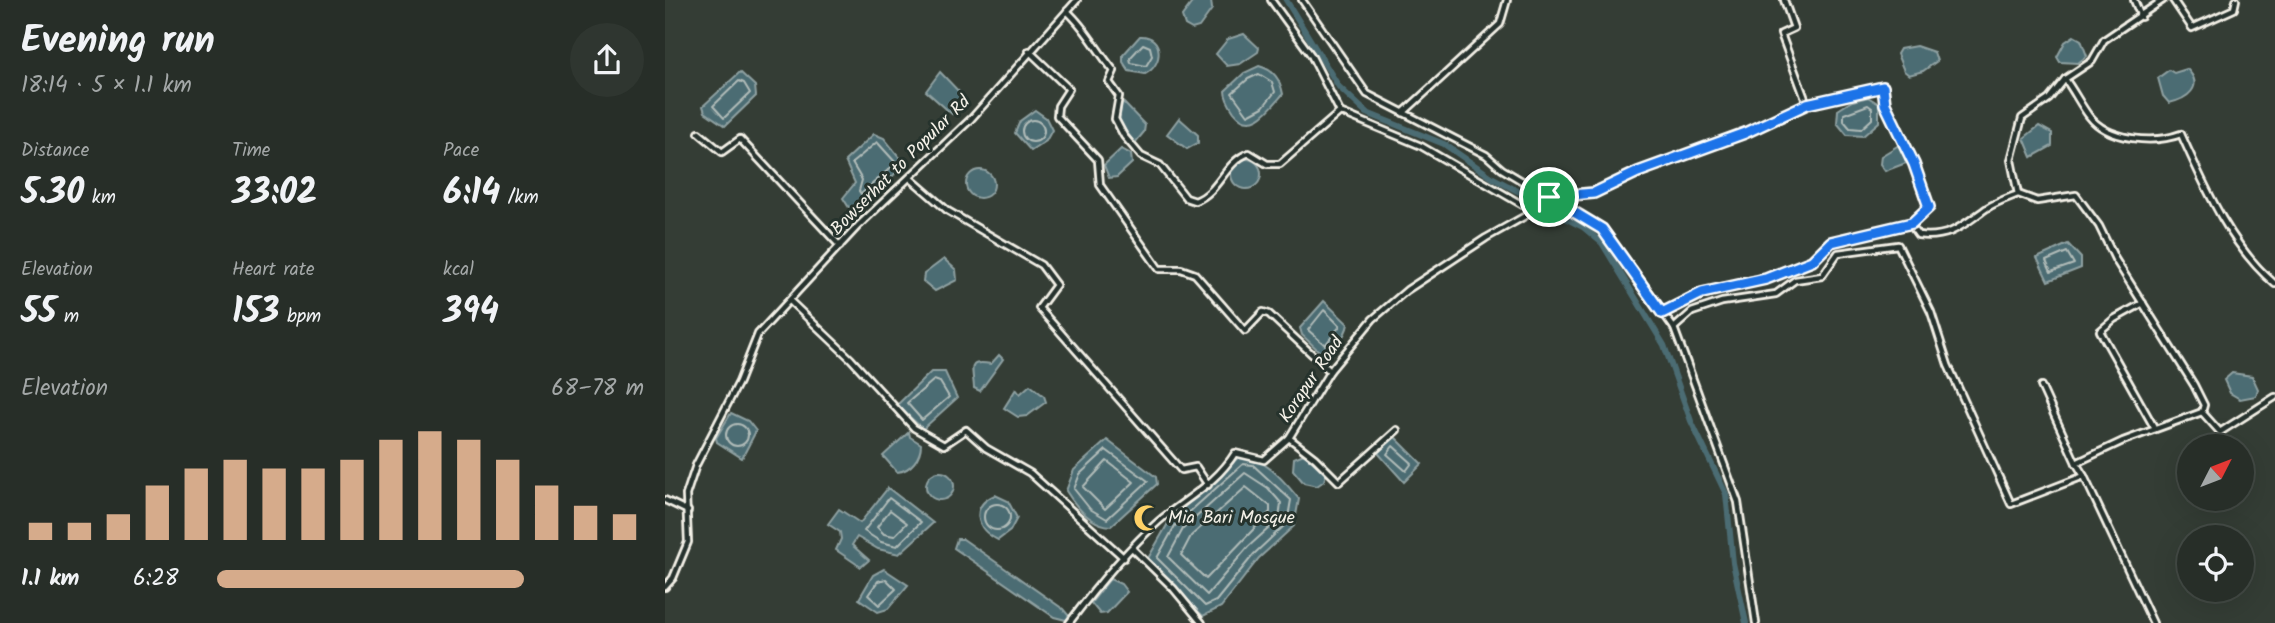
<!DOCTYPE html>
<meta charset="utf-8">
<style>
body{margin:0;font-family:Kalam,sans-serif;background:#2f3630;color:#f1f3f6;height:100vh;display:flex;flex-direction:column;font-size:26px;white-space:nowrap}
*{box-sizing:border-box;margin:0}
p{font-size:23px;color:#a4a8a8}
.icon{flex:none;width:38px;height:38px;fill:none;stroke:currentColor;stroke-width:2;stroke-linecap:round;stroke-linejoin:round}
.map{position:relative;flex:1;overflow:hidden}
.side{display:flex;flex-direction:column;background:#272e28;width:665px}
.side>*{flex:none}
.needle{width:46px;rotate:48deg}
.buttons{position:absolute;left:1512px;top:434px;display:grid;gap:14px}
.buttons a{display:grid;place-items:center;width:77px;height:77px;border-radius:50%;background:#272e28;box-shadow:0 7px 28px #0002,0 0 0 2px #434a45;font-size:35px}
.pin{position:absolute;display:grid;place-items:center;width:60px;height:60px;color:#fff;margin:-30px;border:4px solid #fff;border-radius:50%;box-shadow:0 2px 7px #0007}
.round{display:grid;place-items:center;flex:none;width:74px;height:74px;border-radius:37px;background:#2f3630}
.summary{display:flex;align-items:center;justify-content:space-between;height:119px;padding:0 21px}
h1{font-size:38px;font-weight:700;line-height:52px}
.metrics{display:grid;grid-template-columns:repeat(3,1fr);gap:10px;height:119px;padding:7px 21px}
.metrics div{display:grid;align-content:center}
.metrics b{font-size:35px;font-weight:700}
.metrics small{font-size:19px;font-weight:400}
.metrics p{font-size:19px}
.chart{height:196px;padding:14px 21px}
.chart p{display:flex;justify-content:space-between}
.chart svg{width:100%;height:126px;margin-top:7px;stroke:#d6ab8b;stroke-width:6}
ul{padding:0 21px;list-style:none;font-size:23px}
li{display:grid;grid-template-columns:112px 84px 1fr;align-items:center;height:52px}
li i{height:18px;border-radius:9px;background:#d6ab8b}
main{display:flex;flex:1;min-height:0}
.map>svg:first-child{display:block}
.water{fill:#4c6c73;stroke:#8fa1a2;stroke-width:2}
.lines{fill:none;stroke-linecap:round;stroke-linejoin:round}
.shore{stroke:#b1bcb9;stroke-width:2}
.canal{stroke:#4c6c73;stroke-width:6}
.minor-casing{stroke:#f4f1e8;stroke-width:10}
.minor{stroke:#26332d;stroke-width:4.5}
.route-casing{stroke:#fff;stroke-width:14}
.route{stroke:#1a73e8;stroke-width:9}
.labels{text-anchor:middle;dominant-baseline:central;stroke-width:6;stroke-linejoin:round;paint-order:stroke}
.street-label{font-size:18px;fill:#f4f1e8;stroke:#26332d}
.poi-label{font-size:18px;fill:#f4f1e8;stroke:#26332d;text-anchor:start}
</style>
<main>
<section class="side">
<div class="summary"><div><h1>Evening run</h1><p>18:14 · 5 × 1.1 km</p></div><a class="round"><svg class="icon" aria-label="share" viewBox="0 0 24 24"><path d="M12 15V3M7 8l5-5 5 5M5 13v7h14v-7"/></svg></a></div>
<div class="metrics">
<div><p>Distance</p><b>5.30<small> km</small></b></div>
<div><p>Time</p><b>33:02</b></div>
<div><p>Pace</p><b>6:14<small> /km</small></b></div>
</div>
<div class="metrics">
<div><p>Elevation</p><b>55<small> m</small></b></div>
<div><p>Heart rate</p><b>153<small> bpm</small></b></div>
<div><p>kcal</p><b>394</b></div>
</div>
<div class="chart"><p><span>Elevation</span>68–78 m</p>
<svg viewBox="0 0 160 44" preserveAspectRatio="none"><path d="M5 44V38M15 44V38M25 44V35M35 44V25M45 44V19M55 44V16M65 44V19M75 44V19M85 44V16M95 44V9M105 44V6M115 44V9M125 44V16M135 44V25M145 44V32M155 44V35"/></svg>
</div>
<ul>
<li><b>1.1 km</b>6:28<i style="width:72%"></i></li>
</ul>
</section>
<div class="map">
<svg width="1610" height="623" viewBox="0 0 1610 623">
<rect width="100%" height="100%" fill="#343d35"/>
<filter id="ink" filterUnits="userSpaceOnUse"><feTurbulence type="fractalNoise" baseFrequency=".0143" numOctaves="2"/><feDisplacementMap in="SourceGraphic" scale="14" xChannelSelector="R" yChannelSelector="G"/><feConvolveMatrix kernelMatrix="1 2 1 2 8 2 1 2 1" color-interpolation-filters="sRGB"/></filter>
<g filter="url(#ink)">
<g class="water">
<polygon points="529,0 546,0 547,9 534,27 527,29 520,25 517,16"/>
<polygon points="579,34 594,48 593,52 575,64 562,66 551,54 563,39"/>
<path d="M 475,36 C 499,35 499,65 480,74 L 464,71 L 458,62 L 458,55 Z"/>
<polygon points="1409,36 1416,40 1422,56 1413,63 1395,62 1392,57 1400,42"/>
<polygon points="1251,46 1269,52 1272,61 1258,71 1244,75 1239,71 1232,54 1235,49"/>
<path d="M 594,66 C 609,70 615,79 618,94 C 605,109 587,135 569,112 C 565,106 560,99 560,91 L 579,73 Z"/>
<path d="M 1522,69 C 1540,87 1522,99 1504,103 L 1498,96 L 1493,78 L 1504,70 L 1509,73 Z"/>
<polygon points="75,72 90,86 91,96 60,126 40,112 38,106"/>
<polygon points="275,72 300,98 287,114 261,91"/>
<polygon points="1203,97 1214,104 1214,122 1198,136 1182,135 1172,123 1173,110 1187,101"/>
<polygon points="457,101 480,125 479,132 470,143 454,122"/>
<polygon points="370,110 381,118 387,130 381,141 366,151 350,133 355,121"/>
<polygon points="514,118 533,135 533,143 522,149 502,134"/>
<polygon points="1374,126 1387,133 1387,146 1367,157 1359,138"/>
<polygon points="209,134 219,138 240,164 200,203 186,211 178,198 190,183 180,161"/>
<polygon points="1234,145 1242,154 1241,163 1220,171 1215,164 1216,156"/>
<polygon points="456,149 466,154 467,163 452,177 444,178 439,165"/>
<circle cx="581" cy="174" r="15"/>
<circle cx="315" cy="184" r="14"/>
<polygon points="1403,244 1416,258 1416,268 1383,281 1372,258"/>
<polygon points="279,259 291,270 292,280 270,291 258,281 259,274"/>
<path d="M 659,301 L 683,324 C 681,336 668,351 657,354 L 637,335 L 635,328 Z"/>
<path d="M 334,355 L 338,359 L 315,391 L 309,388 C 308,368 301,360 326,364 Z"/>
<polygon points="266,372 280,372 292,398 258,429 232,405"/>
<polygon points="1567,373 1587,376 1593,389 1591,396 1575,399 1565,393 1559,380"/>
<polygon points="365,385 379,396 381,402 362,416 353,417 339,408 351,389 355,394"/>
<polygon points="66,413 83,421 91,431 77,458 52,442 51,438"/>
<path d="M 244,432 L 245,437 L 256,444 C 256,457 246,471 232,472 L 218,456 Z"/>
<polygon points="728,435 757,464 739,482 713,453"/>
<path d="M 442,440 L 491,477 L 492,484 L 446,526 C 426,525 411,507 401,491 L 409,470 Z"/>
<polygon points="639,454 661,474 659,481 652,486 639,483 628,470 629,458"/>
<path d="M 575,456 C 601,458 618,480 634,499 L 629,526 L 594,558 L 556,607 L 538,616 L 482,560 L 505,520 Z"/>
<circle cx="275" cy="486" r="14"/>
<polygon points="223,488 268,523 234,554 213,549 192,537 187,545 204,560 196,567 171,550 176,539 175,532 163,524 174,509 195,523"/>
<path d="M 330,495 L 343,501 L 352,518 L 345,531 L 333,540 C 310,529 305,506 330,495 Z"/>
<polygon points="292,539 298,539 398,609 404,616 401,620 389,617 302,557 289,548"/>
<polygon points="219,569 243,585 223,609 213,612 194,599 208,575"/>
<polygon points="445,579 456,584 462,592 442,613 435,614 426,603"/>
</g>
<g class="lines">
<g class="shore">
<polygon points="478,44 485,47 487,56 481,66 466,63 465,58"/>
<polygon points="594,74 607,82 610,92 598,107 583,115 567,93 583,79"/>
<polygon points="74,81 79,83 85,93 59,118 48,106"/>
<polygon points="1203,105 1207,108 1207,119 1196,129 1185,128 1179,121 1179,114"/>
<circle cx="368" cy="131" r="11"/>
<polygon points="212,142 231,163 196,194 194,191 197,180 187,163"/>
<polygon points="1402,252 1409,264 1386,272 1381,261"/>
<polygon points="659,310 675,326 660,345 643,330"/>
<polygon points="269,380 275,382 284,397 257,420 242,403"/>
<circle cx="72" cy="435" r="11"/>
<polygon points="728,446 747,463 741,471 722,454"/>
<polygon points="441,450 483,481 442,519 425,509 409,489 415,474"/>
<polygon points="442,461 469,482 440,509 418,487"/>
<polygon points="578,464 588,465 626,500 622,523 589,554 551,601 540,606 492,558 511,524"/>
<polygon points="580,473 603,488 616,503 614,519 583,547 542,595 503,557 518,529"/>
<polygon points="581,487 605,506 605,512 541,579 516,555 526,536"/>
<polygon points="224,498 256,522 232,546 216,542 199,531"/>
<circle cx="332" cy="517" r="13"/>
<polygon points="225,510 242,523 229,536 219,534 212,527"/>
<polygon points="221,579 231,589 214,605 203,595 213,581"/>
</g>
<polyline class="canal" points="621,0 674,87 702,113 779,144 828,178 868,199 879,211 894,215 918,227 937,243 999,345 1026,421 1061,494 1068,563 1081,623"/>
<defs>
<g id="minor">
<polyline points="606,0 646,55 675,112 756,146 868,211"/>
<polyline points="637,0 702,94 821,155 837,169 938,229 1009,328 1073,502 1091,623"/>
<polyline points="1119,0 1129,28 1116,34 1142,104"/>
<polyline points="1469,0 1476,17"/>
<polyline points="1508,0 1527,28 1569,9 1571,0"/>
<path d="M 402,11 C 422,29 432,51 449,71 L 444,82 L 454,96 L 450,119 L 459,136 L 476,156 L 495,165 L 521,198 L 530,201 C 555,192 559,162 584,153 L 602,164 L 615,164 L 675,112"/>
<polyline points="364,51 404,89 393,106 392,116 433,160 435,185 494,269 516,269 530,274 580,331 598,312 604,314 665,371"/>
<path d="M 1400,79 C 1409,91 1415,104 1424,116 C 1443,141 1489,144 1516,134 C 1540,187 1565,246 1610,284"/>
<polyline points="738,113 835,24 842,0"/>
<polyline points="34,133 57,152 75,139 175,246"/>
<polyline points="245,178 283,211 376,265 391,285 374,308 516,470 531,467 543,485"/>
<polyline points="1353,194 1372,201 1411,195 1434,226 1450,259 1529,385 1539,405 1537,412"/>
<polyline points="125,301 186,359 249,428 279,445 301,430 321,448 365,473 459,558"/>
<polyline points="1478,303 1449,319 1435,331 1490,429"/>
<path d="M 997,313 L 1037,293 L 1101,279 L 1147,261 L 1166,242 L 1247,223 L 1245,224 L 1253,235 C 1285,239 1298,225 1322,208 C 1331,202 1343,198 1353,194 L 1346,160 L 1357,118 L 1384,99 L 1400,79 L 1427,61 L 1439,40 L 1498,0"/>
<polyline points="1009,328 1027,312 1057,302 1111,294 1130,280 1157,276 1173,253 1233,245 1266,312 1283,365 1346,504 1419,476 1488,623"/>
<polyline points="1376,386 1411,463"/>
<polyline points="624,438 650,458 674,482 732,430"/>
<polyline points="1419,476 1411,463 1458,441 1537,412 1555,432 1610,397"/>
<polyline points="0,500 23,511"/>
<polyline points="468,549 508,588 537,623"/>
<polyline points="0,587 8,578 23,542 21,495 31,465 74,382 93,334 193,226 306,119 412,0"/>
<path d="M 404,623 C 431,587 460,551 494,521 C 521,498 551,484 570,453 L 599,460 L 624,438 L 665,371 L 708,319 L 742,290 L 821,238 L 869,211 L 884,197 L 929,193 L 973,172 L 1080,133 L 1142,104 L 1218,87 L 1220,105 L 1249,164 L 1264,207 L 1247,223"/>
</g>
</defs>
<use href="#minor" class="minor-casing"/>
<use href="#minor" class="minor"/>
</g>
</g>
<g class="lines" filter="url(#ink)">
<defs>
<polygon id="route" points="1218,87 1220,104 1249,164 1264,207 1247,223 1166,242 1147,261 1101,279 1037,293 997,313 937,229 884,197 929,193 973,172 1080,133 1142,104"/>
</defs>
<use href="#route" class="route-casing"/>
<use href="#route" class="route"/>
</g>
<defs>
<symbol id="mosque-bare" viewBox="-9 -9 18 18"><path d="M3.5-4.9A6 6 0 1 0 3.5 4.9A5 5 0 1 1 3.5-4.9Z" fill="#ffd166" stroke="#26332d" stroke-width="2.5" paint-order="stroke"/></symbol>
</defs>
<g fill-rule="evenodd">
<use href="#mosque-bare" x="463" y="499" width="38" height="38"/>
</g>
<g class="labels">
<g class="street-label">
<text transform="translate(236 166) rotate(-45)">Bowserhat to Popular Rd</text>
<text transform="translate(647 380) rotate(-56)">Korapur Road</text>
</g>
<g class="poi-label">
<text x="503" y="518">Mia Bari Mosque</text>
</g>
</g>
</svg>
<div class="buttons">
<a><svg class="needle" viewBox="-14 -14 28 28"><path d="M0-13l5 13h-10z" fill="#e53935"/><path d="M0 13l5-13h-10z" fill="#a4a8a8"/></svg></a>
<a><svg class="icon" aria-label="locate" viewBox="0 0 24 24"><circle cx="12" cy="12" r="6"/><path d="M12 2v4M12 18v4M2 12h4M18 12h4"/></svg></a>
</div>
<div class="pin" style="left:884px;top:197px;background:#1e9e55"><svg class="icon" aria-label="arrive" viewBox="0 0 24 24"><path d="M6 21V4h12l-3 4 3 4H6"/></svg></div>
</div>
</main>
